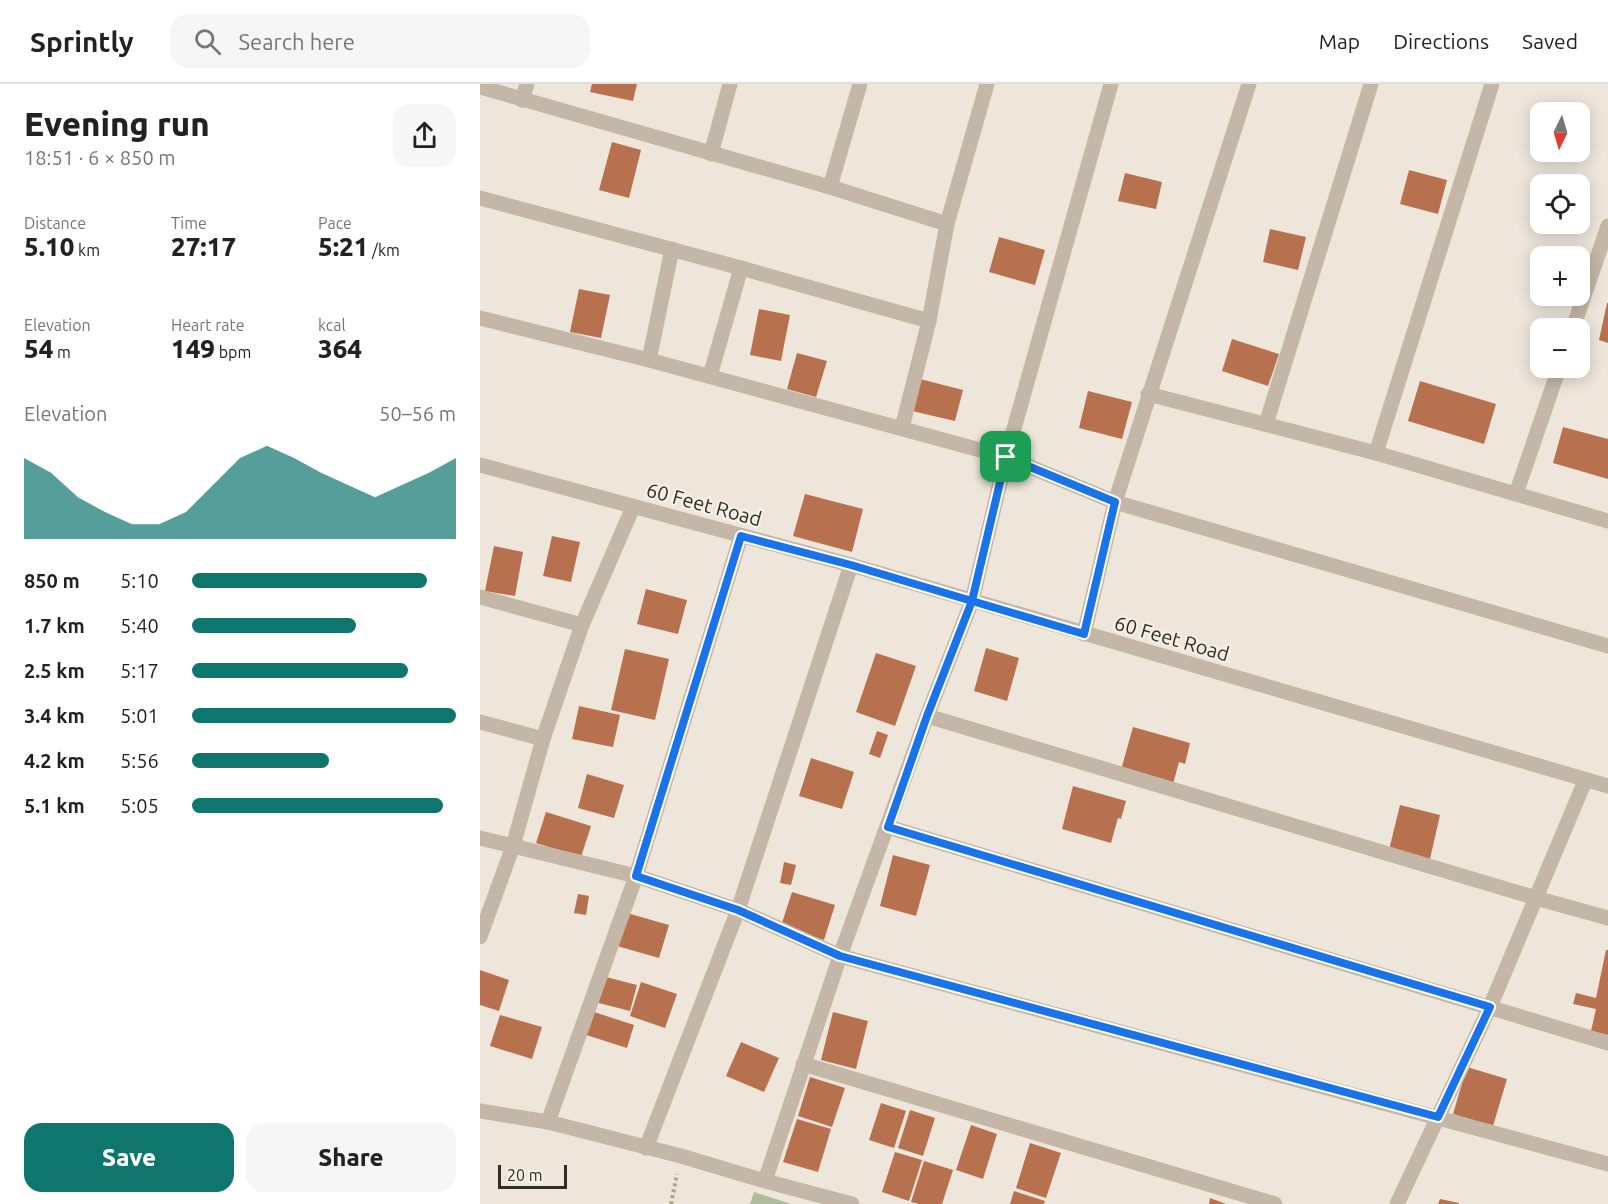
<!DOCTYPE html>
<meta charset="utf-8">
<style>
body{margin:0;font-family:Ubuntu,sans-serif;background:#f6f6f6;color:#222;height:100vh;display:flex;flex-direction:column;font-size:22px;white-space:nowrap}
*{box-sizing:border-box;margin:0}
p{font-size:20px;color:#767676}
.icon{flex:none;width:33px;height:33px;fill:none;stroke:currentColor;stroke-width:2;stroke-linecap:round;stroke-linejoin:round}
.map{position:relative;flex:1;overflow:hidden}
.panel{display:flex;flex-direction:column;background:#fff;width:480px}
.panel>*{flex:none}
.needle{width:39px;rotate:185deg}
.tools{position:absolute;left:1050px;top:18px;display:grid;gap:12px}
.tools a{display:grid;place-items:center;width:60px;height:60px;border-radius:12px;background:#fff;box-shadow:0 3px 15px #0003;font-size:30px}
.scale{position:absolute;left:18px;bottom:15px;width:69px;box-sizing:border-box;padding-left:6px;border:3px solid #322c27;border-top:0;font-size:16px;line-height:21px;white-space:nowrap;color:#322c27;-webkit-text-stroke:4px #f6f0e6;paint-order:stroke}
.pin{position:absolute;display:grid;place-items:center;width:51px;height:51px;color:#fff;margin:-26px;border-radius:12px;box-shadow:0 3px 9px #0006}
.round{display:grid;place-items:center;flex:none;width:63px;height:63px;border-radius:18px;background:#f6f6f6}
.overview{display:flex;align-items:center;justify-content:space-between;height:102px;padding:0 24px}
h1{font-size:33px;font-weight:800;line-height:45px}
.stats{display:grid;grid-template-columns:repeat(3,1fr);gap:9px;height:102px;padding:6px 24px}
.stats div{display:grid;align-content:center}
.stats b{font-size:26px;font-weight:800}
.stats small{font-size:16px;font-weight:400}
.stats p{font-size:16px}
.chart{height:168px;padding:12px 24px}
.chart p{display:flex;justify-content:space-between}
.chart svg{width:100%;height:108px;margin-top:6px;fill:#0f766e;opacity:.7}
.button{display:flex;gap:12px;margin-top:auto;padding:12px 24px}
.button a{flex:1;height:69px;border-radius:18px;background:#0f766e;color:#fff;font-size:24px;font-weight:800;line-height:69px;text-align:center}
.button a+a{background:#f6f6f6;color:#222}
ul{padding:0 24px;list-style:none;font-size:20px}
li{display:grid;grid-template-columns:96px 72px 1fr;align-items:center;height:45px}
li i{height:15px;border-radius:8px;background:#0f766e}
header{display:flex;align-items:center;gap:36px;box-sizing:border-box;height:84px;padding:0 30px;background:#fff;border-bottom:2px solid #e0e0e0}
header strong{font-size:28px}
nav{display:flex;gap:33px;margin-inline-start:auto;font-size:21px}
.search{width:420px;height:54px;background:#f6f6f6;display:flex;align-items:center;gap:15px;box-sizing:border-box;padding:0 21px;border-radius:18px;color:#767676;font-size:22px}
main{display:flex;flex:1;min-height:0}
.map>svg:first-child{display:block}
.green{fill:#aebb9c}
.building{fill:#b7714f}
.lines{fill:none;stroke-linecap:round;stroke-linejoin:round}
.path{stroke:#b0a292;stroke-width:4;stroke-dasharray:3 3;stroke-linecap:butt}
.minor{stroke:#c4b7a8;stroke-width:15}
.route-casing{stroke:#fff;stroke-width:12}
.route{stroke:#1a73e8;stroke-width:8}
.labels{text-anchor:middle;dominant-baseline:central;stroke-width:4.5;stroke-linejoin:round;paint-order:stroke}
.street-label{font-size:20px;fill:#322c27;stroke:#f6f0e6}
</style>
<header>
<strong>Sprintly</strong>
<div class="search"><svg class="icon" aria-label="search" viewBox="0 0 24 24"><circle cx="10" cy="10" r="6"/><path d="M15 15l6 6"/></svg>Search here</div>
<nav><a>Map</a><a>Directions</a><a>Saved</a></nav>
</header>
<main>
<section class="panel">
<div class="overview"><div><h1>Evening run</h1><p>18:51 · 6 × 850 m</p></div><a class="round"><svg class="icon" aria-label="share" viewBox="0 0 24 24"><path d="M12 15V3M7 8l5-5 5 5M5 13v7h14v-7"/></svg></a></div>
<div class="stats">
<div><p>Distance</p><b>5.10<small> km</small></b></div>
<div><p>Time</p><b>27:17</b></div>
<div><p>Pace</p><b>5:21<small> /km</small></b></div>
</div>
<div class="stats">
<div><p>Elevation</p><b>54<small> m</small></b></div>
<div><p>Heart rate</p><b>149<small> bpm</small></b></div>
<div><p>kcal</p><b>364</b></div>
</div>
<div class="chart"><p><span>Elevation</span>50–56 m</p>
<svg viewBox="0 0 160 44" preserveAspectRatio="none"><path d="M0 44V11L10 17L20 27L30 33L40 38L50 38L60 33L70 22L80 11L90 6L100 11L110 17L120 22L130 27L140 22L150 17L160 11V44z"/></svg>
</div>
<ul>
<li><b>850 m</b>5:10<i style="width:89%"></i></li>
<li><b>1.7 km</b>5:40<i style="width:62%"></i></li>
<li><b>2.5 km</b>5:17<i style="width:82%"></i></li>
<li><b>3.4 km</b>5:01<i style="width:100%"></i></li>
<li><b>4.2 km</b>5:56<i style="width:52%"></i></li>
<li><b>5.1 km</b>5:05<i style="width:95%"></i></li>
</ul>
<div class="button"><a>Save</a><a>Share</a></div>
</section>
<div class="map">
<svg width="1128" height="1120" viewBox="0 0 1128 1120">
<rect width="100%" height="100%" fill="#eee6da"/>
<polygon class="green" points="274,1108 311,1120 270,1120"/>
<g class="building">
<polygon points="112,0 157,0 153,17 110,8"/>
<polygon points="132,58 161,66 149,114 119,106"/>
<polygon points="929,86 967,96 958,130 920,120"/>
<polygon points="645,89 682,98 676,125 638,117"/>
<polygon points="790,145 826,153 818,186 783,178"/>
<polygon points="519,153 565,166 555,201 509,188"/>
<polygon points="99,205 130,211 121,254 90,248"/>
<polygon points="1127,219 1128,219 1128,259 1119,256"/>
<polygon points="279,225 310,231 301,277 270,271"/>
<polygon points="752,255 799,270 788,302 742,287"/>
<polygon points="317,269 347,277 336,313 307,305"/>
<polygon points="440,295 483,306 475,337 432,327"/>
<polygon points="940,297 1016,320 1004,360 928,337"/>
<polygon points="608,307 652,318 642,355 599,344"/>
<polygon points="1083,343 1128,355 1128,395 1073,379"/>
<polygon points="325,410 383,425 372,468 313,452"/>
<polygon points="72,452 100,458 91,498 63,492"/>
<polygon points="14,462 43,468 35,512 5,507"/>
<polygon points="166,505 207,516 198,550 157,540"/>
<polygon points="506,564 539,574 527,617 494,607"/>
<polygon points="145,565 189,575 175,636 131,626"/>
<polygon points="396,569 436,582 415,642 376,628"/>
<polygon points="99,622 140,631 133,663 92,655"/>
<polygon points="653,643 710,659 705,680 699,678 693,700 641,686"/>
<polygon points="397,647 408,651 400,674 389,670"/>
<polygon points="331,674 374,688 362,725 319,712"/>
<polygon points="107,690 144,701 134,734 98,724"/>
<polygon points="593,702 646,717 641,735 638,734 631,759 582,745"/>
<polygon points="920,721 960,731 950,775 909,766"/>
<polygon points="66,728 111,742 101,773 56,759"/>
<polygon points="413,771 450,781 436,832 400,822"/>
<polygon points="304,778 316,781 311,801 300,799"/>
<polygon points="312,808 355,821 344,856 301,842"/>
<polygon points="98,810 109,812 106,831 94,829"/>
<polygon points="147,829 189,841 179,874 137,862"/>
<polygon points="1126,866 1128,866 1128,951 1111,947 1116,925 1093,920 1096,909 1116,914"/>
<polygon points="0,886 29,896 19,927 0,921"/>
<polygon points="122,892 157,901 150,927 115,918"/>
<polygon points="161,898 197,910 185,944 150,932"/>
<polygon points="111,927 154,941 147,964 103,950"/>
<polygon points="353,928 388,937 376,985 341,976"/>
<polygon points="20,931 62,943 52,975 10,962"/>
<polygon points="261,958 299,974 284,1008 246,992"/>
<polygon points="987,983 1027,995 1013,1042 973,1030"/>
<polygon points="330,993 365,1004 352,1043 318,1032"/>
<polygon points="401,1019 426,1027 414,1064 389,1056"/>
<polygon points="430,1026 455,1034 443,1072 418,1064"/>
<polygon points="317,1035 351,1045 338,1088 303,1078"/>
<polygon points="491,1041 517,1050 503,1095 476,1086"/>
<polygon points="550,1059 581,1069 566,1114 536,1104"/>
<polygon points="415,1068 442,1076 429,1117 402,1108"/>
<polygon points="444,1077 473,1086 462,1120 439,1120 431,1118"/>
<polygon points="534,1107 565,1117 564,1120 530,1120"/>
<polygon points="730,1114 746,1120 729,1120"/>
<polygon points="960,1115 979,1119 979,1120 958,1120"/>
</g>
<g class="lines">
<polyline class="path" points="191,1120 197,1090"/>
<g class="minor">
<polyline points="0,3 350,103 467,140"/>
<polyline points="42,16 47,0"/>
<polyline points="231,70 250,0"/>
<polyline points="350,103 380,0"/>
<polyline points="0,114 261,184 449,237"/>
<polyline points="0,234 169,276 526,373 635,418 1128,562"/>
<polyline points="1093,244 1128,142"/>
<polyline points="169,276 192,165"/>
<polyline points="230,292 261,184"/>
<polyline points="668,310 896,369 1128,437"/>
<polyline points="786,340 891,0"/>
<polyline points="422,344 449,237 467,140 507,0"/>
<polyline points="896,369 1012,0"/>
<polyline points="0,381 371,481 1128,702"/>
<polyline points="1036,410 1079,284"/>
<polyline points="0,513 102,541"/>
<polyline points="604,550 635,418 769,0"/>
<polyline points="447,632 1056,814 1128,834"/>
<polyline points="0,638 63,655"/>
<polyline points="408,743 1128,959"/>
<polyline points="0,754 156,792 258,826 360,872 1128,1080"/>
<polyline points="0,853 33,762 63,655 102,541 153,423"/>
<polyline points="323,980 795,1120"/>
<polyline points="0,1027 68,1038 201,1072 285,1097 372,1120"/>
<polyline points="68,1038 156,792 261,452"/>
<polyline points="166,1064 258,826 371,481"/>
<polyline points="285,1097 360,872 447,632 492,517 526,373 631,0"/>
<polyline points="917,1120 1010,923 1105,697"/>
</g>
</g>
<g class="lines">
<defs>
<polyline id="route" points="526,373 492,517 371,481 261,452 156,792 258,826 360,872 958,1033 1010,923 408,743 447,632 492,517 604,550 635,418 526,373"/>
</defs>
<use href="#route" class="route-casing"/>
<use href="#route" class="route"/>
</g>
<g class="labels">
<g class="street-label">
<text transform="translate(224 420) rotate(15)">60 Feet Road</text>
<text transform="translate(692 554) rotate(16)">60 Feet Road</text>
</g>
</g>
</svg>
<div class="tools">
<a><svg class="needle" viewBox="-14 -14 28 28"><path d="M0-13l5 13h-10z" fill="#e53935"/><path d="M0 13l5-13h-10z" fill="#767676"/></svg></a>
<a><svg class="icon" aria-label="locate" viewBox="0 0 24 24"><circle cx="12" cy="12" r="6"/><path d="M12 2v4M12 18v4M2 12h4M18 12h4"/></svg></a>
<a>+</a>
<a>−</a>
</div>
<div class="scale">20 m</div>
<div class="pin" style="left:526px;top:373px;background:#1e9e55"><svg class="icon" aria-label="arrive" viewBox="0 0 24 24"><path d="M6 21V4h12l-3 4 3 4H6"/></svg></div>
</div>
</main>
